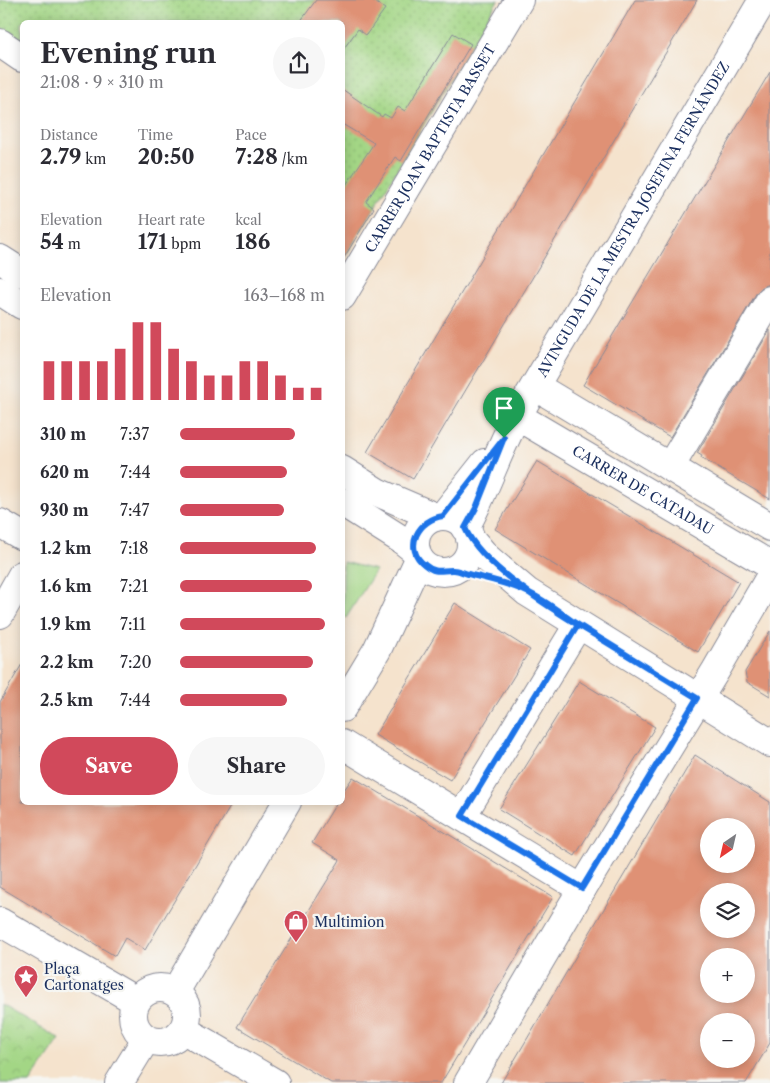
<!DOCTYPE html>
<meta charset="utf-8">
<style>
body{margin:0;font-family:"Libre Caslon Text",serif;background:#f7f7f7;color:#2b2b33;height:100vh;display:flex;flex-direction:column;font-size:19px;white-space:nowrap}
*{box-sizing:border-box;margin:0}
p{font-size:16px;color:#7c7c81}
.icon{flex:none;width:28px;height:28px;fill:none;stroke:currentColor;stroke-width:2;stroke-linecap:round;stroke-linejoin:round}
.map{position:relative;flex:1;overflow:hidden}
.panel{position:absolute;left:20px;top:20px;width:325px;height:785px;display:flex;flex-direction:column;background:#fff;border-radius:8px;box-shadow:0 2px 12px #0003}
.panel>*{flex:none}
.needle{width:32px;rotate:214deg}
.tools{position:absolute;left:700px;top:818px;display:grid;gap:10px}
.tools a{display:grid;place-items:center;width:55px;height:55px;border-radius:50%;background:#fff;box-shadow:0 2px 12px #0003;font-size:25px}
.pin{position:absolute;display:grid;place-items:center;width:42px;height:42px;color:#fff;margin:-51px -21px;border-radius:50% 50% 50% 0;rotate:-45deg;box-shadow:0 0 5px #0007}
.pin .icon{rotate:45deg}
.round{display:grid;place-items:center;flex:none;width:52px;height:52px;border-radius:26px;background:#f7f7f7}
.summary{display:flex;align-items:center;justify-content:space-between;height:85px;padding:0 20px}
h1{font-size:28px;font-weight:800;line-height:38px}
.metrics{display:grid;grid-template-columns:repeat(3,1fr);gap:8px;height:85px;padding:5px 20px}
.metrics div{display:grid;align-content:center}
.metrics b{font-size:21px;font-weight:800}
.metrics small{font-size:14px;font-weight:400}
.metrics p{font-size:14px}
.chart{height:140px;padding:10px 20px}
.chart p{display:flex;justify-content:space-between}
.chart svg{width:100%;height:90px;margin-top:5px;stroke:#d1495b;stroke-width:6}
.cta{display:flex;gap:10px;margin-top:auto;padding:10px 20px}
.cta a{flex:1;height:58px;border-radius:30px;background:#d1495b;color:#fff;font-size:20px;font-weight:800;line-height:58px;text-align:center}
.cta a+a{background:#f7f7f7;color:#2b2b33}
ul{padding:0 20px;list-style:none;font-size:16px}
li{display:grid;grid-template-columns:80px 60px 1fr;align-items:center;height:38px}
li i{height:12px;border-radius:6px;background:#d1495b}
.map>svg:first-child{display:block}
.grass{fill:#a3d685;stroke:#5f8272}
.park{fill:url(#park-crowns);stroke:#5f8272}
.garden{fill:url(#garden-dots);stroke:#5f8272}
.building{fill:#df9175;fill-rule:evenodd}
.lines{fill:none;stroke-linecap:round;stroke-linejoin:round}
.minor-casing{stroke:#888996;stroke-width:30}
.minor{stroke:#fff;stroke-width:28}
.route-casing{stroke:#fff;stroke-width:10}
.route{stroke:#1a73e8;stroke-width:6}
.labels{text-anchor:middle;dominant-baseline:central;stroke-width:4.5;stroke-linejoin:round;paint-order:stroke}
.street-label{font-size:14px;fill:#1b2f5e;stroke:#f6f6f2}
.poi-label{font-size:14px;fill:#1b2f5e;stroke:#f6f6f2;text-anchor:start}
</style>
<div class="map">
<svg width="770" height="1083" viewBox="0 0 770 1083">
<defs>
<pattern id="park-crowns" width="20" height="18" patternUnits="userSpaceOnUse" patternTransform="scale(1.25)"><rect width="20" height="18" fill="#a3d685"/><path d="M2 6a3 3 0 1 1 6 0M12 15a3 3 0 1 1 6 0" fill="none" stroke="#8cb875"/></pattern>
<pattern id="garden-dots" width="8" height="8" patternUnits="userSpaceOnUse" patternTransform="scale(1.25)"><rect width="8" height="8" fill="#a3d685"/><path d="M2 2h.1M6 6h.1" fill="none" stroke="#8cb875" stroke-width="1.8" stroke-linecap="round"/></pattern>
</defs>
<rect width="100%" height="100%" fill="#f6f6f2"/>
<filter id="ink" filterUnits="userSpaceOnUse"><feTurbulence type="fractalNoise" baseFrequency=".02" numOctaves="2"/><feDisplacementMap in="SourceGraphic" scale="10" xChannelSelector="R" yChannelSelector="G"/><feConvolveMatrix kernelMatrix="1 2 1 2 8 2 1 2 1" color-interpolation-filters="sRGB"/></filter>
<filter id="wash" filterUnits="userSpaceOnUse"><feTurbulence type="fractalNoise" baseFrequency=".0096" numOctaves="4" result="noise"/><feDisplacementMap in="SourceGraphic" scale="20" xChannelSelector="R" yChannelSelector="G"/><feGaussianBlur stdDeviation="1.12" result="paint"/><feColorMatrix in="noise" values="0 0 0 0 0 0 0 0 0 0 0 0 0 0 0 0 0 1.4 0 .05"/><feComposite in="paint" operator="in"/></filter>
<g filter="url(#wash)">
<rect width="100%" height="100%" fill="#f5e3cd"/>
<polygon class="grass" points="343,562 376,570 346,618 343,615"/>
<polygon class="park" points="0,1004 60,1039 30,1083 0,1083"/>
<polygon class="garden" points="0,0 498,0 343,261 342,22 22,22 22,42 0,27"/>
<g id="blocks">
<g class="building">
<polygon points="316,0 372,0 385,9 366,35 358,29 342,51 342,22 300,22"/>
<polygon points="635,0 697,0 413,479 367,452"/>
<polygon points="453,33 471,44 401,161 395,157 366,202 374,208 342,261 342,186 344,188 374,143 342,124 342,89 382,117 384,114 391,118 398,107 405,111"/>
<polygon points="770,72 770,284 762,287 757,292 670,437 583,385"/>
<polygon points="770,330 770,499 701,458 702,456 697,453"/>
<polygon points="537,461 739,582 698,652 495,529"/>
<polygon points="455,603 530,650 450,780 375,735"/>
<polygon points="770,631 770,696 747,682 745,672"/>
<polygon points="22,664 22,802 233,802 145,950 125,938 115,956 0,887 0,702"/>
<polygon points="579,681 655,727 575,856 499,809"/>
<path d="M 695,755 L 770,802 L 770,1043 L 746,1083 L 501,1083 ZM 709,826 L 746,826 L 746,864 L 709,864 ZM 709,891 L 746,891 L 746,929 L 709,929 ZM 709,956 L 746,956 L 746,994 L 709,994 ZM 709,1021 L 746,1021 L 746,1059 L 709,1059 Z"/>
<polygon points="353,777 553,897 441,1083 331,1083 237,1027 340,860 312,843 337,802 342,802 342,793"/>
</g>
</g>
</g>
<g filter="url(#ink)">
<use href="#blocks" fill-opacity="0" stroke="#888996" stroke-width="1"/>
<g class="lines">
<defs>
<g id="minor">
<polyline points="0,43 22,58"/>
<polyline points="0,259 22,273"/>
<polyline points="0,291 22,305"/>
<path id="s1" d="M 342,296 L 519,0"/>
<polyline points="535,386 770,527"/>
<path id="s2" d="M 517,416 L 770,565"/>
<polyline points="670,467 770,300"/>
<polyline points="342,470 377,492 435,517"/>
<polyline points="342,502 402,540 416,551"/>
<polyline points="443,516 485,463"/>
<circle cx="443" cy="544" r="28"/>
<polyline points="0,523 22,536"/>
<path id="s3" d="M 465,528 C 485,492 497,452 517,416 L 763,0"/>
<polyline points="470,538 487,558 527,592 770,743"/>
<polyline points="0,614 22,575"/>
<polyline points="342,708 377,650 419,559"/>
<polyline points="342,744 582,889"/>
<polyline points="462,816 578,625"/>
<polyline points="0,922 136,1001"/>
<circle cx="160" cy="1015" r="27"/>
<polyline points="175,992 287,802"/>
<polyline points="184,1030 275,1083"/>
<polyline points="119,1083 146,1039"/>
<polyline points="468,1083 582,889 716,670 770,577"/>
</g>
</defs>
<use href="#minor" class="minor-casing"/>
<use href="#minor" class="minor"/>
</g>
</g>
<g class="lines" filter="url(#ink)">
<defs>
<path id="route" d="M 504,438 L 443,516 C 419,519 402,548 425,565 C 437,575 442,569 454,570 C 458,570 464,573 468,574 C 487,579 509,583 527,592 C 544,599 562,614 578,625 L 462,816 L 582,888 L 697,698 C 667,680 637,661 606,642 C 567,618 483,570 465,528 L 476,508 L 504,438"/>
</defs>
<use href="#route" class="route-casing"/>
<use href="#route" class="route"/>
</g>
<defs>
<symbol id="shop-pin" viewBox="-11 -11 22 30"><path d="M0 17L-7.5 6A9.5 9.5 0 1 1 7.5 6Z" fill="#d1495b" stroke="#f6f6f2"/><path d="M-5-2.5h2.3a2.7 3.5 0 0 1 5.4 0H5L5.5 6h-11ZM-1.5-2.5h3a1.5 2.3 0 0 0-3 0Z" fill="#fff"/></symbol>
<symbol id="sight-pin" viewBox="-11 -11 22 30"><path d="M0 17L-7.5 6A9.5 9.5 0 1 1 7.5 6Z" fill="#d1495b" stroke="#f6f6f2"/><path d="M0-6L1.8-2.2L6-1.7L2.9 1.2L3.7 5.4L0 3.3L-3.7 5.4L-2.9 1.2L-6-1.7L-1.8-2.2Z" fill="#fff"/></symbol>
</defs>
<g fill-rule="evenodd">
<use href="#shop-pin" x="282" y="908" width="28" height="38"/>
<use href="#sight-pin" x="12" y="963" width="28" height="38"/>
</g>
<g class="labels">
<g class="street-label">
<text stroke="none"><textPath href="#s1" startOffset="172">CARRER JOAN BAPTISTA BASSET</textPath></text>
<text stroke="none"><textPath href="#s3" startOffset="352">AVINGUDA DE LA MESTRA JOSEFINA FERNÁNDEZ</textPath></text>
<text stroke="none"><textPath href="#s2" startOffset="146">CARRER DE CATADAU</textPath></text>
</g>
<g class="poi-label">
<text x="314" y="922">Multimion</text>
<text x="44" y="969">Plaça<tspan x="44" dy="16">Cartonatges</tspan></text>
</g>
</g>
</svg>
<div class="tools">
<a><svg class="needle" viewBox="-14 -14 28 28"><path d="M0-13l5 13h-10z" fill="#e53935"/><path d="M0 13l5-13h-10z" fill="#7c7c81"/></svg></a>
<a><svg class="icon" aria-label="layers" viewBox="0 0 24 24"><path d="M12 4l9 5-9 5-9-5zM3 14l9 5 9-5"/></svg></a>
<a>+</a>
<a>−</a>
</div>
<div class="pin" style="left:504px;top:438px;background:#1e9e55"><svg class="icon" aria-label="arrive" viewBox="0 0 24 24"><path d="M6 21V4h12l-3 4 3 4H6"/></svg></div>
<section class="panel">
<div class="summary"><div><h1>Evening run</h1><p>21:08 · 9 × 310 m</p></div><a class="round"><svg class="icon" aria-label="share" viewBox="0 0 24 24"><path d="M12 15V3M7 8l5-5 5 5M5 13v7h14v-7"/></svg></a></div>
<div class="metrics">
<div><p>Distance</p><b>2.79<small> km</small></b></div>
<div><p>Time</p><b>20:50</b></div>
<div><p>Pace</p><b>7:28<small> /km</small></b></div>
</div>
<div class="metrics">
<div><p>Elevation</p><b>54<small> m</small></b></div>
<div><p>Heart rate</p><b>171<small> bpm</small></b></div>
<div><p>kcal</p><b>186</b></div>
</div>
<div class="chart"><p><span>Elevation</span>163–168 m</p>
<svg viewBox="0 0 160 44" preserveAspectRatio="none"><path d="M5 44V25M15 44V25M25 44V25M35 44V25M45 44V19M55 44V6M65 44V6M75 44V19M85 44V25M95 44V32M105 44V32M115 44V25M125 44V25M135 44V32M145 44V38M155 44V38"/></svg>
</div>
<ul>
<li><b>310 m</b>7:37<i style="width:79%"></i></li>
<li><b>620 m</b>7:44<i style="width:74%"></i></li>
<li><b>930 m</b>7:47<i style="width:72%"></i></li>
<li><b>1.2 km</b>7:18<i style="width:94%"></i></li>
<li><b>1.6 km</b>7:21<i style="width:91%"></i></li>
<li><b>1.9 km</b>7:11<i style="width:100%"></i></li>
<li><b>2.2 km</b>7:20<i style="width:92%"></i></li>
<li><b>2.5 km</b>7:44<i style="width:74%"></i></li>
</ul>
<div class="cta"><a>Save</a><a>Share</a></div>
</section>
</div>
